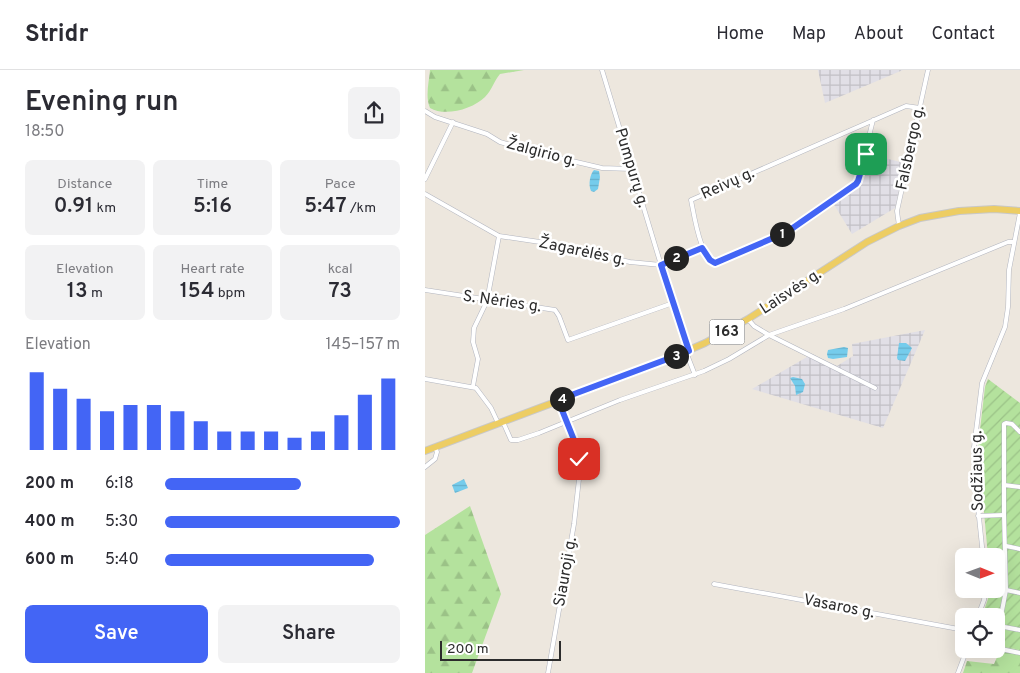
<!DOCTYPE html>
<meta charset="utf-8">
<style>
body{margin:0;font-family:Overpass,sans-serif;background:#f2f2f3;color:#2b2b33;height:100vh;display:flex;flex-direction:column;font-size:19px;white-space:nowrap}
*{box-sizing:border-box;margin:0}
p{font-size:16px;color:#7c7c81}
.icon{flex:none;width:28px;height:28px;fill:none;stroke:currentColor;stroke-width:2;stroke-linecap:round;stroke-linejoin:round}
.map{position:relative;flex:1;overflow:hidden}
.drawer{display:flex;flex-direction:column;background:#fff;width:425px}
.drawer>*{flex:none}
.needle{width:32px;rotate:91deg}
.tools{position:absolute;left:530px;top:478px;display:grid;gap:10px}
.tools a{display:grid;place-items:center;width:50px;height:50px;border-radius:8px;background:#fff;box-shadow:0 5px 20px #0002;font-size:25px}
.scale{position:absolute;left:15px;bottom:12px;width:121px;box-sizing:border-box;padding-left:5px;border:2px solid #2c2c2c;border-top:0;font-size:14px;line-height:18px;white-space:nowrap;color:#2c2c2c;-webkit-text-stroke:4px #fff;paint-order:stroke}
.pin{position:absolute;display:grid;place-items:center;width:42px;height:42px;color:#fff;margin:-21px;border-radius:10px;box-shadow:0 2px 8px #0006}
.km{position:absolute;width:25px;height:25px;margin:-12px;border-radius:50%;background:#222;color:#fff;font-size:14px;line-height:25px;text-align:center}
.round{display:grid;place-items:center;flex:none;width:52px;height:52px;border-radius:8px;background:#f2f2f3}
.head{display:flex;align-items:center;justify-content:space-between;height:85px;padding:0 25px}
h1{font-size:28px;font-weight:600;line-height:38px}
.stats{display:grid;grid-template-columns:repeat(3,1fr);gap:8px;height:85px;padding:5px 25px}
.stats div{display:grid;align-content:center;border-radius:8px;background:#f2f2f3;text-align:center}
.stats b{font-size:21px;font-weight:600}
.stats small{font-size:14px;font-weight:400}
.stats p{font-size:14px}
.chart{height:140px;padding:10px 25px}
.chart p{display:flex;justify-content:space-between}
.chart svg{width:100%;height:90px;margin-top:5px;stroke:#4365f5;stroke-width:6}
.cta{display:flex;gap:10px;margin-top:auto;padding:10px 25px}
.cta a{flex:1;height:58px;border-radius:8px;background:#4365f5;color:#fff;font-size:20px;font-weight:600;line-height:58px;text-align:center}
.cta a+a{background:#f2f2f3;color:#2b2b33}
ul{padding:0 25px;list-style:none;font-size:16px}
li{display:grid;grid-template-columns:80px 60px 1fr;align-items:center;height:38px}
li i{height:12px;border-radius:6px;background:#4365f5}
header{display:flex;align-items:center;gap:30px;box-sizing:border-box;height:70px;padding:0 25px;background:#fff;border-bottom:1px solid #e1e1e2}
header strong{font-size:24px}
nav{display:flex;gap:28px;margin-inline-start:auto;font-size:18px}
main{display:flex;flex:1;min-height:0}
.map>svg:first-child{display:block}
.industrial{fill:url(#industrial-grid)}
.forest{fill:url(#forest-firs)}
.garden{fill:url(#garden-furrows)}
.water{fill:url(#water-rules)}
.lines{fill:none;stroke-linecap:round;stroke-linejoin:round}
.minor-casing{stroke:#b2b5bf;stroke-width:5}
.primary-casing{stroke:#c8c8c8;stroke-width:8}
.minor{stroke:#fff;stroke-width:4}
.primary{stroke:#edcd63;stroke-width:6}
.route-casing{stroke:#fff;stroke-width:10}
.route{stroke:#4365f5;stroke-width:6}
.labels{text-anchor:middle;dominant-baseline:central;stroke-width:5;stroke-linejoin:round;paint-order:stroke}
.shield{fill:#fff;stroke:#6b6b6b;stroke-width:1}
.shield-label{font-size:15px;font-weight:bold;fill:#2c2c2c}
.street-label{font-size:16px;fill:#2c2c2c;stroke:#fff}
</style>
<header>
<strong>Stridr</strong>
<nav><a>Home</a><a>Map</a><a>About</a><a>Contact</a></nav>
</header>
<main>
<section class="drawer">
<div class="head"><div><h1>Evening run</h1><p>18:50</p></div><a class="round"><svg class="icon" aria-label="share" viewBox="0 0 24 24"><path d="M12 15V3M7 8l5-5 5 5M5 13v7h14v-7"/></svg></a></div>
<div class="stats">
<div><p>Distance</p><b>0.91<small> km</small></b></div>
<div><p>Time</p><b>5:16</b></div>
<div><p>Pace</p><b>5:47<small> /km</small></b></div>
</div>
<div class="stats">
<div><p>Elevation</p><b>13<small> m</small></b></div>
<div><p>Heart rate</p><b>154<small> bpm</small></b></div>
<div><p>kcal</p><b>73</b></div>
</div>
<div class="chart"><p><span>Elevation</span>145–157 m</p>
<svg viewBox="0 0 160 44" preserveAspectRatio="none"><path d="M5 44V6M15 44V14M25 44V19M35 44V25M45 44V22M55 44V22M65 44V25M75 44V30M85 44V35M95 44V35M105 44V35M115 44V38M125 44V35M135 44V27M145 44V17M155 44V9"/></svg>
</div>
<ul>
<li><b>200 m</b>6:18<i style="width:58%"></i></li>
<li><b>400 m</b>5:30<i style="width:100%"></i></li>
<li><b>600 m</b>5:40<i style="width:89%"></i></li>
</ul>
<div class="cta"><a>Save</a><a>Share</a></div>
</section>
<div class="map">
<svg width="595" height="603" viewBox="0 0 595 603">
<defs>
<pattern id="industrial-grid" width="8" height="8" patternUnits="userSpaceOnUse" patternTransform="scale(1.25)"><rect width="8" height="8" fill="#e1dfe6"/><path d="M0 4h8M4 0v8" fill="none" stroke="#c1c0c5"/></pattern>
<pattern id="forest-firs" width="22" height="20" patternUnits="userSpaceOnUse" patternTransform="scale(1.25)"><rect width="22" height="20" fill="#b4e29d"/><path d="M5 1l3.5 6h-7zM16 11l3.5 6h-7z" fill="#9bc287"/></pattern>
<pattern id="garden-furrows" width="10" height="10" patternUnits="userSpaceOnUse" patternTransform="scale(1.25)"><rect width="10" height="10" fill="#b4e29d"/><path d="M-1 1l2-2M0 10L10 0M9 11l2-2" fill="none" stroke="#9bc287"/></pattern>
<pattern id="water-rules" width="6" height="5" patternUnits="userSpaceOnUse" patternTransform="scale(1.25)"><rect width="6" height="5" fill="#75ccec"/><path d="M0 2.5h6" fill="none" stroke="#65afcb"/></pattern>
</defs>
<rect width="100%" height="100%" fill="#ede7de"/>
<g class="industrial">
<polygon points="393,0 478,0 400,33"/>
<polygon points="442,84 480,93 470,138 427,164 408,133 435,112"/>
<polygon points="500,260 458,358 327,319 387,284 412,296 428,286 427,274"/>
</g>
<g class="forest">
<path d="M 5,0 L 99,0 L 75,4 C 69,11 67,20 60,27 C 48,39 20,47 5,38 C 0,27 4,12 5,0 Z"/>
<polygon points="45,436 76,524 47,603 0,603 0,465"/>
<polygon points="577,576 595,580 595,603 538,603 542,591 569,594"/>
</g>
<polygon class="garden" points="563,309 595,333 595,580 571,575 571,546 557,546 563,529 564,519 571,519 571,486 563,486 553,377 560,317"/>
<g class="water">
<path d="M 169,100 L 174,101 L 175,107 L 173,119 L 169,122 L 166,121 C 163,115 165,104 169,100 Z"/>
<polygon points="474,273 481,273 487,278 480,291 473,290 472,288"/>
<polygon points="419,277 423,278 422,287 408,289 403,288 402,284 403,280"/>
<polygon points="368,307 377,309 380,314 378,322 371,325 370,316 365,308"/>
<polygon points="39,409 43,418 30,423 27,415"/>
</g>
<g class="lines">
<defs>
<g id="minor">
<polyline points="177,0 236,195 277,178"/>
<polyline points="0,41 10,47 62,64 75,72 113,83 177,98 206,99"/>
<path d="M 448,50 L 433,111 L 431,114 L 362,161 L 294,192 C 276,196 269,144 266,130 L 481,36 L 495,38"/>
<polyline points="0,109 28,52"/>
<polyline points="0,124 74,166 115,172 205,192 236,195 264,281"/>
<polyline points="474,156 472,141 503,0"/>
<polyline points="0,220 130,240 134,246 143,270 248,233"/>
<polyline points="323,249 329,256 344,265 450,318"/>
<polyline points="261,282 270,305"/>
<polyline points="0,309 51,318 66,338 73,353"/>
<polyline points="48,316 53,289 48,272 49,258 62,231 74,166"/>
<polyline points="78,352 86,370 93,370 114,363 195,330 279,301 304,289 344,265 419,239 583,172 589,172"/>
<polyline points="595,362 587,354 581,353 579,354 579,445 581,520 574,556 595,560"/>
<polyline points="0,397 10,389 12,382 10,377"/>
<polyline points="579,415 595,417"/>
<polyline points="553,446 579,445"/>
<polyline points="581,476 595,479"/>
<polyline points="558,486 550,408 549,377 557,313 580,257 583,237 584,200 595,143"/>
<polyline points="289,514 539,560"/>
<polyline points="581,520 595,523"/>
<polyline points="553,546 559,530 560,519"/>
<polyline points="571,578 595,583"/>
<polyline points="123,603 149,454 155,400 153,380 133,330"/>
<polyline points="533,603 542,579"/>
</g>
<polyline id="primary" points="0,381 234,293 280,273 323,249 442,172 474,156 495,148 534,141 569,139 595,141"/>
</defs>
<use href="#minor" class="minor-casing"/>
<use href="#primary" class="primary-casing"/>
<use href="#minor" class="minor"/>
<use href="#primary" class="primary"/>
</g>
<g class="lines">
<defs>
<polyline id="route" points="154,389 153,380 133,330 264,281 236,195 277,178 285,190 290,193 362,162 431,114 433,111 441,84"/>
</defs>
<use href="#route" class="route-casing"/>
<use href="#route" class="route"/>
</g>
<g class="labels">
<rect class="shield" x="284.5" y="249.5" width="35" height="25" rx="4"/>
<g class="shield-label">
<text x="302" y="262">163</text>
</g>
<g class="street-label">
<text transform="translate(486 78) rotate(-78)">Falsbergo g.</text>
<text transform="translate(116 83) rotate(15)">Žalgirio g.</text>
<text transform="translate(206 98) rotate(73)">Pumpurų g.</text>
<text transform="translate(303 114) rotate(-24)">Reivų g.</text>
<text transform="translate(157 182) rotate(12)">Žagarėlės g.</text>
<text transform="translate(366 222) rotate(-33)">Laisvės g.</text>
<text transform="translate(77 232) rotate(8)">S. Nėries g.</text>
<text transform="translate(553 401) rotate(-91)">Sodžiaus g.</text>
<text transform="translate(141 502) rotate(-80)">Siauroji g.</text>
<text transform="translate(414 537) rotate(11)">Vasaros g.</text>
</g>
</g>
</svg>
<div class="tools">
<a><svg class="needle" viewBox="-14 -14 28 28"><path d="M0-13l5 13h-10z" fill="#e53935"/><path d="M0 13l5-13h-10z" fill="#7c7c81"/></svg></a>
<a><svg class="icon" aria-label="locate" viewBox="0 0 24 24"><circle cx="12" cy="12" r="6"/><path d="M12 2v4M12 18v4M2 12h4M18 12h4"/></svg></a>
</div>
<div class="scale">200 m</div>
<div class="pin" style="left:441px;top:84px;background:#1e9e55"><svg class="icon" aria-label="arrive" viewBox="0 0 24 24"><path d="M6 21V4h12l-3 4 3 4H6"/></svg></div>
<div class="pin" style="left:154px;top:389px;background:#d93025"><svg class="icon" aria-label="check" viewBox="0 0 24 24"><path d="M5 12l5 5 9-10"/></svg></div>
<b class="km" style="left:357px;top:164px">1</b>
<b class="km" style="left:251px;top:188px">2</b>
<b class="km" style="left:251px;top:286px">3</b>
<b class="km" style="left:137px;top:329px">4</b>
</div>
</main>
